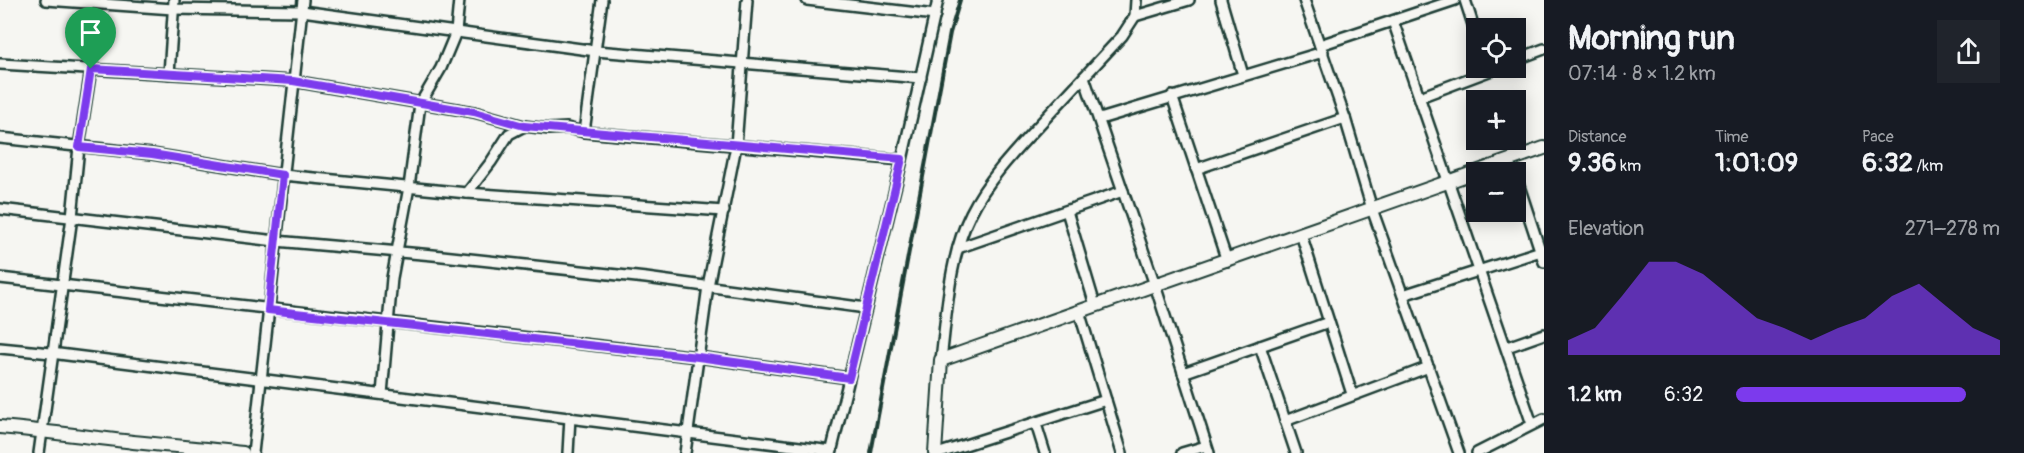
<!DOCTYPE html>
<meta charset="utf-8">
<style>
body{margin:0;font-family:Pangolin,sans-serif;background:#20242c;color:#f1f3f6;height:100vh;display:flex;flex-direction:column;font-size:22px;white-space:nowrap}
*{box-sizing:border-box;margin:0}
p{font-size:20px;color:#9ea1a6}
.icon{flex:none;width:33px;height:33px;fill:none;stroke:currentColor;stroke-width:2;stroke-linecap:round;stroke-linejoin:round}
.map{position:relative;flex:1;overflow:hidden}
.panel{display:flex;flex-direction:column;background:#171b24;width:480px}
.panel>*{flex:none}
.fabs{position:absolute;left:1466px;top:18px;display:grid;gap:12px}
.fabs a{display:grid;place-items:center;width:60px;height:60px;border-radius:0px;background:#171b24;box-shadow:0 3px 15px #0003;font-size:30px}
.pin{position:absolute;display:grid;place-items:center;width:51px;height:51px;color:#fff;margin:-62px -26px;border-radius:50% 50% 50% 0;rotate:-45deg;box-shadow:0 0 6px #0007}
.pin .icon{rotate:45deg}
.round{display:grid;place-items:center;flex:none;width:63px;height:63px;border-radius:0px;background:#20242c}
.head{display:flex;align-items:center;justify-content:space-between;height:102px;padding:0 24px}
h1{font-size:33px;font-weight:700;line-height:45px}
.metrics{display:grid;grid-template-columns:repeat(3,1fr);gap:9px;height:102px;padding:6px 24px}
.metrics div{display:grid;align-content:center}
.metrics b{font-size:26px;font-weight:700}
.metrics small{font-size:16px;font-weight:400}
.metrics p{font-size:16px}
.chart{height:168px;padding:12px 24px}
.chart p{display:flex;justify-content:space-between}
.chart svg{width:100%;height:108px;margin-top:6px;fill:#7c3aed;opacity:.7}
ul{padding:0 24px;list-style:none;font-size:20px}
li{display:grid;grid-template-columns:96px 72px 1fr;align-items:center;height:45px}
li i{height:15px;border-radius:8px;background:#7c3aed}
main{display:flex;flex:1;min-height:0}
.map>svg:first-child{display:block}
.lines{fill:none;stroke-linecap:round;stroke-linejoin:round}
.street-casing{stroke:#1f3d34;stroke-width:14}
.secondary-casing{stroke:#1f3d34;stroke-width:16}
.street{stroke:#f6f6f2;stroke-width:9}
.secondary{stroke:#f6f6f2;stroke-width:12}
.rail{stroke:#1f3d34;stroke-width:4}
.route-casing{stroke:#fff;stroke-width:12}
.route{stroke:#7c3aed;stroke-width:8}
</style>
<main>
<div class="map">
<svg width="1544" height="453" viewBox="0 0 1544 453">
<rect width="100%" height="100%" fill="#f6f6f2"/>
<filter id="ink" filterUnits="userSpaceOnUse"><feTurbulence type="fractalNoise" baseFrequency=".0167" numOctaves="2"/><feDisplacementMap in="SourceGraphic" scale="12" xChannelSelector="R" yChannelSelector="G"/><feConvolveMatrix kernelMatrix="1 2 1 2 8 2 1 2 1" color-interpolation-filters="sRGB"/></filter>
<g filter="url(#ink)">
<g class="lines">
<defs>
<g id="street">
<polyline points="46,0 173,9 302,11 596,51 921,78"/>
<polyline points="807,0 935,15"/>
<polyline points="1221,0 1243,75"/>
<polyline points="1304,0 1345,118 1372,209 1459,453"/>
<polyline points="1465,0 1476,34"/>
<polyline points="1135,16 1189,0"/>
<polyline points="1393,21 1532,424"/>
<polyline points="1320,45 1455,0"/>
<polyline points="1515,60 1544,49"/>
<polyline points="0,64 293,81 474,112 524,126 549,129 567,128 584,132 902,160"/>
<polyline points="169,74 174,0"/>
<polyline points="1084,77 1155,285 1209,453"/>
<polyline points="1172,96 1227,261"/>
<polyline points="1420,97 1497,68"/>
<polyline points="1100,119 1323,52"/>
<polyline points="584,132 602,0"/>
<polyline points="0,138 152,154 283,175 467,193 724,211"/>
<polyline points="1196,169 1345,118"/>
<polyline points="1515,174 1544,262"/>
<polyline points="467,193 491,162 509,134 524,126"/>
<polyline points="0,209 276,241 433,255 646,278 866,308"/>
<polyline points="1067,211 1095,305"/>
<polyline points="1301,234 1352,394"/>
<polyline points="958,248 1123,191"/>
<polyline points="0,278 698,357 849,378"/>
<polyline points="1403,295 1544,250"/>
<polyline points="1079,311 1122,453"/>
<polyline points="1260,346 1296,453"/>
<polyline points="1507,347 1544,334"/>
<polyline points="0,348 51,353 832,451"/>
<path d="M 941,360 C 947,311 949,257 971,213 C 988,179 1016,150 1041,123 C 1068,94 1095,65 1122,36 L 1135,16 L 1136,0"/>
<polyline points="1183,373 1329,322"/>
<polyline points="382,394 392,278 409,187 420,104 441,68 456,32 459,0"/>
<polyline points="1285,421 1429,367"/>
<polyline points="1036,424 1045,453"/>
<polyline points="39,453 72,217 79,147 91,69"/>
<polyline points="253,453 303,0"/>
<polyline points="568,453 570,417"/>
<polyline points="685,453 708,286 736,146 747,0"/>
<polyline points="831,453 902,160 938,0"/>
<polyline points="940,453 1106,400"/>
<polyline points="1182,453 1206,446"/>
<polyline points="1477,453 1544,419"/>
</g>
<g id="secondary">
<path d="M 0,427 C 45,431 88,437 133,442 C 170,446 206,448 243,453"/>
<polyline points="935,453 941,360 1544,148"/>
</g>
</defs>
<use href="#street" class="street-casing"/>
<use href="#secondary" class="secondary-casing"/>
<use href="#street" class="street"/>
<use href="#secondary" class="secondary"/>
<polyline class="rail" points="871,453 950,33 960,0"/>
</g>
</g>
<g class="lines" filter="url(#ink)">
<defs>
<polygon id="route" points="91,69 293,81 474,112 524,126 902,159 849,378 698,357 268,310 283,175 152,154 79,147"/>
</defs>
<use href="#route" class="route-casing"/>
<use href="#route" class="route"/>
</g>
</svg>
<div class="fabs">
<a><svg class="icon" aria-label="locate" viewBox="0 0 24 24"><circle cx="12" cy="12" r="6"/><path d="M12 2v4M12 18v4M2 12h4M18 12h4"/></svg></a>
<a>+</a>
<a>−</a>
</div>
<div class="pin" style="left:91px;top:69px;background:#1e9e55"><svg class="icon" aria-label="arrive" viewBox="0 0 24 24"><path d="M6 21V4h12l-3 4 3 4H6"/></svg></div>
</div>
<section class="panel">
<div class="head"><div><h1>Morning run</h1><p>07:14 · 8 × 1.2 km</p></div><a class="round"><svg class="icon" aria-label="share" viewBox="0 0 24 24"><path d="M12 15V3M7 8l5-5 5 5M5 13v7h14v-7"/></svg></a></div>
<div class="metrics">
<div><p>Distance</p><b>9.36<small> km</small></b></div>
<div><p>Time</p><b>1:01:09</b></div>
<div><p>Pace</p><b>6:32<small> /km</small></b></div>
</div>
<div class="chart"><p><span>Elevation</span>271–278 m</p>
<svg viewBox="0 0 160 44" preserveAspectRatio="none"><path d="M0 44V38L10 33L20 20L30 6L40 6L50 11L60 20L70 29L80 33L90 38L100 33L110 29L120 20L130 15L140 24L150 33L160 38V44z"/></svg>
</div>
<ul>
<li><b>1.2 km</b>6:32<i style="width:87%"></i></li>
</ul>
</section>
</main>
